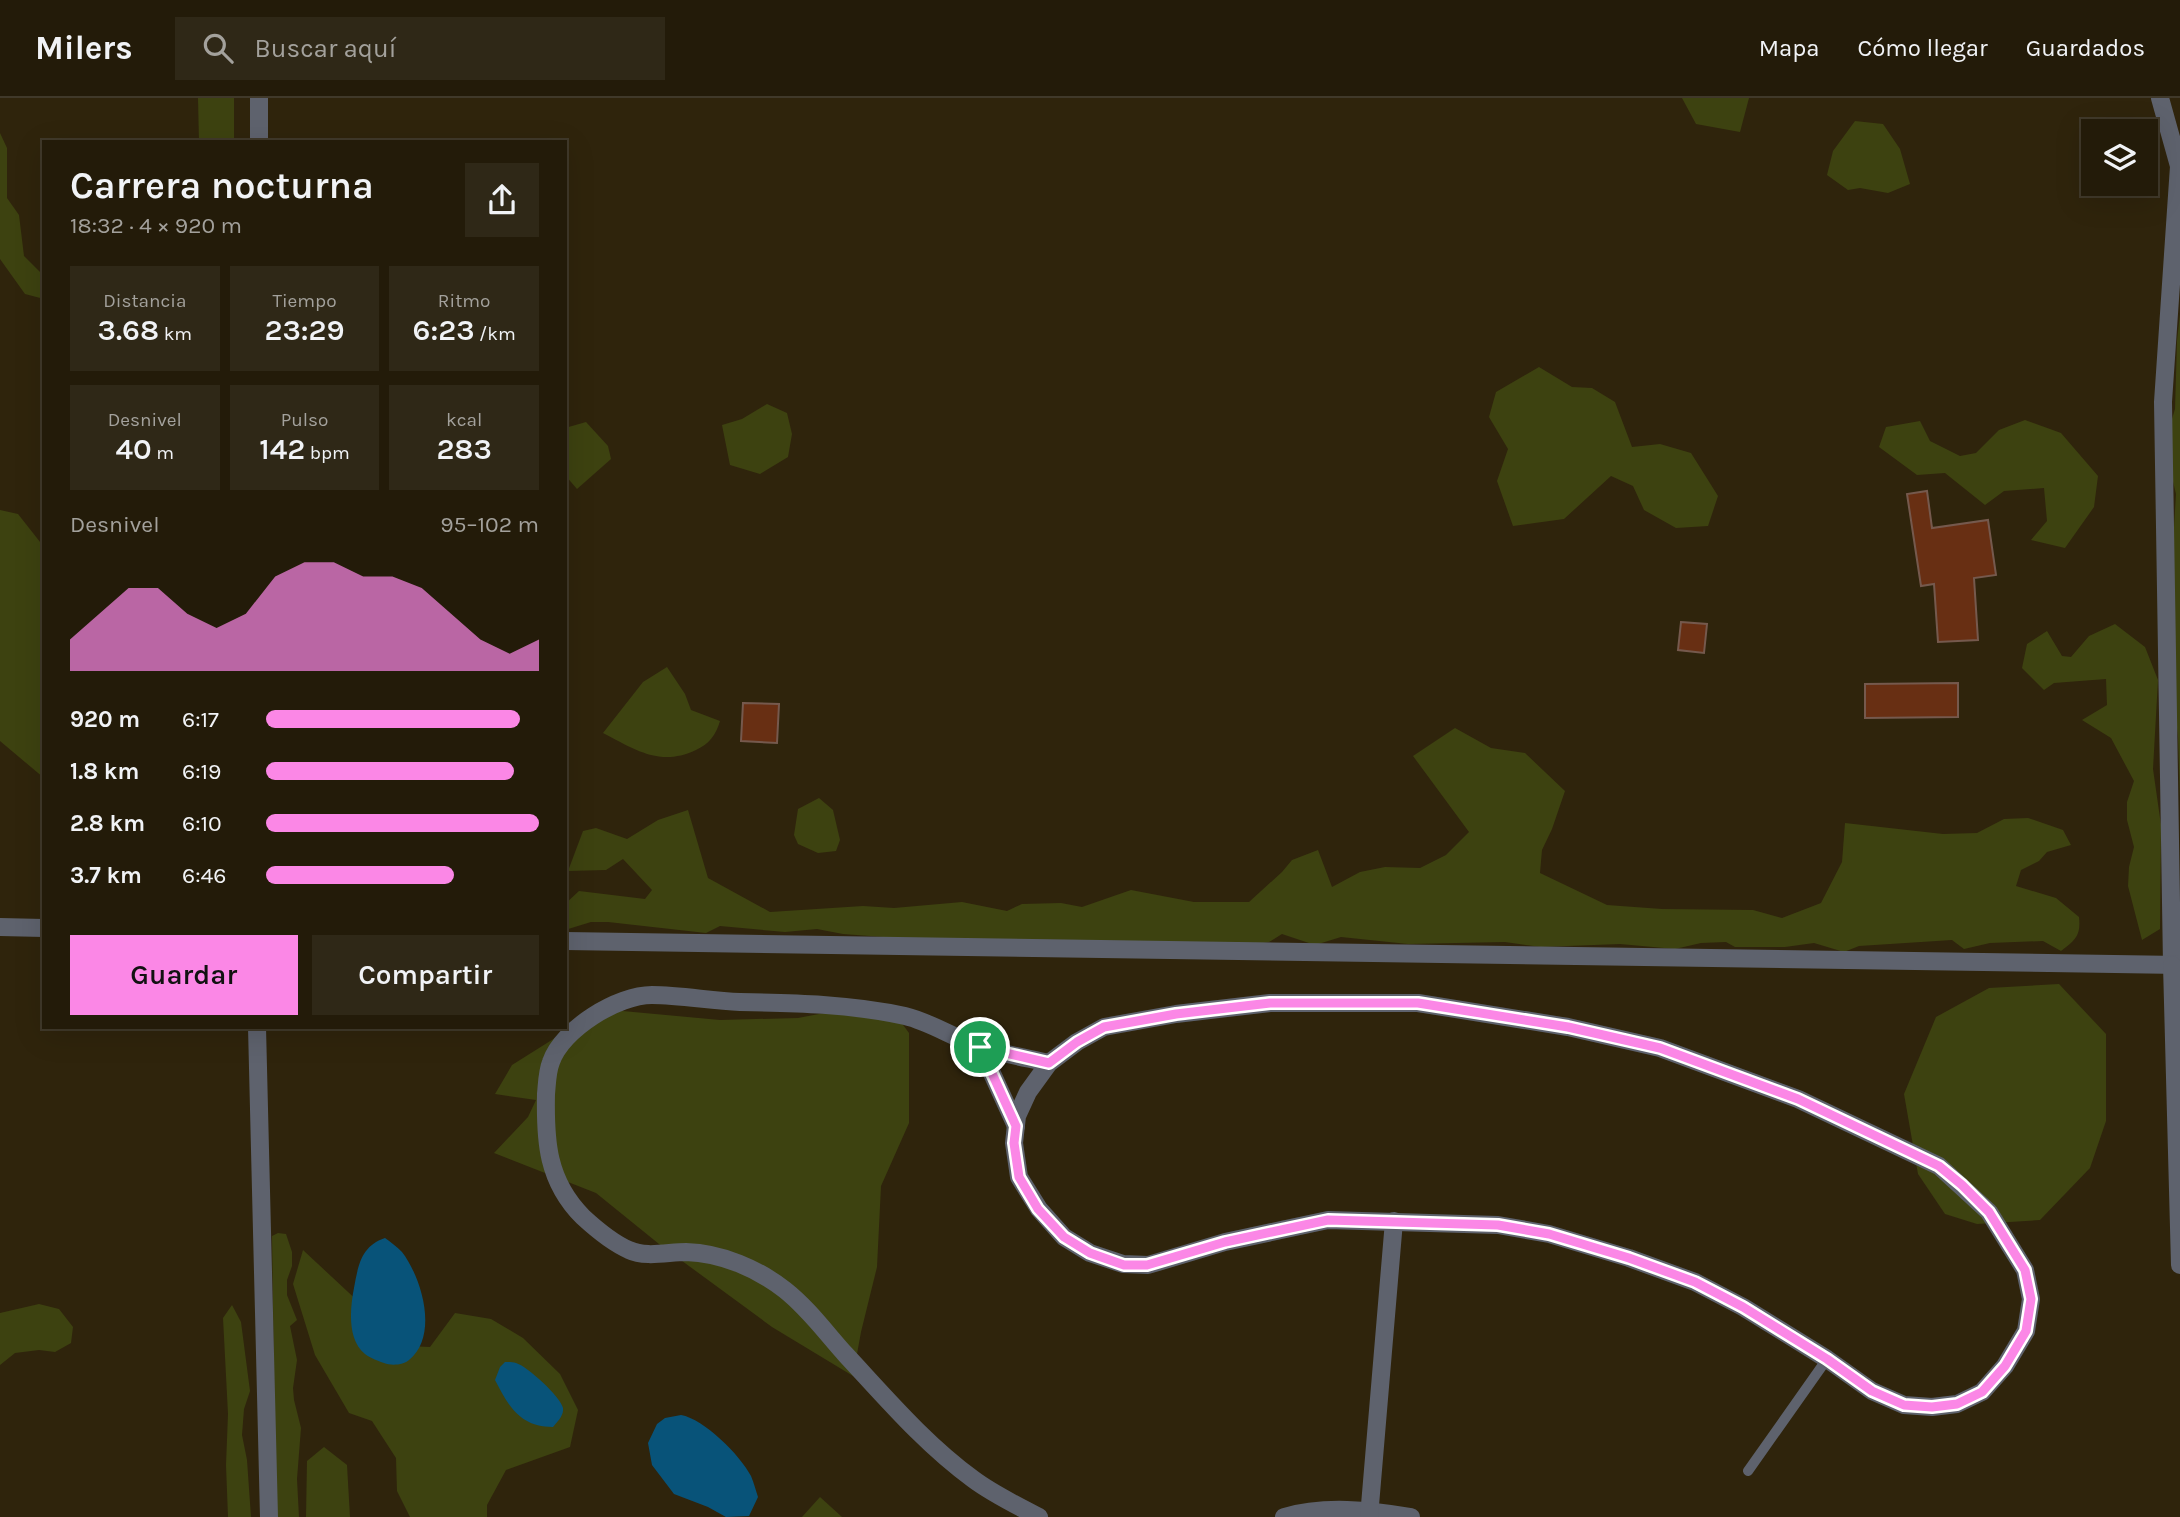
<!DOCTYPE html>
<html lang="es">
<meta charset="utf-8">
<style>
body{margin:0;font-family:Karla,sans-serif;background:#2f2817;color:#f1f3f6;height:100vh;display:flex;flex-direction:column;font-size:26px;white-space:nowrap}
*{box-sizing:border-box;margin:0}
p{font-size:23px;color:#a3a19c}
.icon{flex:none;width:38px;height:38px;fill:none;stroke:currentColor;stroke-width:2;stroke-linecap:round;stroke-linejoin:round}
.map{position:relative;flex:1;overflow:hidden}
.drawer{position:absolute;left:42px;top:42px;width:525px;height:889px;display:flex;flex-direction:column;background:#231b09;border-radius:0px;box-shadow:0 7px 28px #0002,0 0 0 2px #40392a}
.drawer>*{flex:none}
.tools{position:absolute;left:2081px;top:21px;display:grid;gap:14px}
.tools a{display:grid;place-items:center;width:77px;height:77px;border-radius:0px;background:#231b09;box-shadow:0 7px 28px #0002,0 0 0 2px #40392a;font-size:35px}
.pin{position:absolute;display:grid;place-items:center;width:60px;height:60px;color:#fff;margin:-30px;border:4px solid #fff;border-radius:50%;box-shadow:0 2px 7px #0007}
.round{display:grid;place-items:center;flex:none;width:74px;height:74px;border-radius:0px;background:#2f2817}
.headline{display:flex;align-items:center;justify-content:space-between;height:119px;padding:0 28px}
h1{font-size:38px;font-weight:600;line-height:52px}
.stats{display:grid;grid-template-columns:repeat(3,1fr);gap:10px;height:119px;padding:7px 28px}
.stats div{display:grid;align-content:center;border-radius:0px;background:#2f2817;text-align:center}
.stats b{font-size:30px;font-weight:600}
.stats small{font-size:19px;font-weight:400}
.stats p{font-size:19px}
.chart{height:196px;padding:14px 28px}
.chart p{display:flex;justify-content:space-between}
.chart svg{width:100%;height:126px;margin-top:7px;fill:#fb87e6;opacity:.7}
.primary-button{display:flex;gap:14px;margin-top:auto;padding:14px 28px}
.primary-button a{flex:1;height:80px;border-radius:0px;background:#fb87e6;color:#111;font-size:28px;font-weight:600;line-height:80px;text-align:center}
.primary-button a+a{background:#2f2817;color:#f1f3f6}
ul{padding:0 28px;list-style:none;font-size:23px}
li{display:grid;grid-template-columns:112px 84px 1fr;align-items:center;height:52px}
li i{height:18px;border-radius:9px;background:#fb87e6}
header{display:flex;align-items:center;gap:42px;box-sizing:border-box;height:98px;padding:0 35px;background:#231b09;border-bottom:2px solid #40392a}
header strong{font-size:33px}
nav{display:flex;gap:38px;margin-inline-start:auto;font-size:24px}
.search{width:490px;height:63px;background:#2f2817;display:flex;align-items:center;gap:18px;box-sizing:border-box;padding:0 24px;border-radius:0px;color:#a3a19c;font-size:26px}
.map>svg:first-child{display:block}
.green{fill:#3d4210}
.water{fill:#085379}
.building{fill:#682f13;stroke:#75594d;stroke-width:2}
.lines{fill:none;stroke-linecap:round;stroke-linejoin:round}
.service{stroke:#5e626d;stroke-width:10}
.minor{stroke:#5e626d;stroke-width:18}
.tertiary{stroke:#5e626d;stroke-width:18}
.route-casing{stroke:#fff;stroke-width:14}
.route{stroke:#fb87e6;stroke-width:9}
</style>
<header>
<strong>Milers</strong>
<div class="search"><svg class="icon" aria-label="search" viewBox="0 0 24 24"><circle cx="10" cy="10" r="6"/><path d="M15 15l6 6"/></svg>Buscar aquí</div>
<nav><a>Mapa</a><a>Cómo llegar</a><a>Guardados</a></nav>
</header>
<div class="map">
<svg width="2180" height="1419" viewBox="0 0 2180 1419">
<rect width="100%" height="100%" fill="#2f240c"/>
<g class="green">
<polygon points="198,0 234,0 234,44 199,44"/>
<polygon points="1682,0 1749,0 1740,34 1696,26"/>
<polygon points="1855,23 1883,26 1900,51 1910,86 1888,95 1860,90 1848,92 1827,77 1833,53"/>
<polygon points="0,35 7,50 7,100 19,117 24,158 44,178 44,201 25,196 0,161"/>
<polygon points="2180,216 2180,701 2178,639 2167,543 2176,396 2164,347 2175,311 2177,243"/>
<polygon points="1539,269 1572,289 1592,290 1615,304 1632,349 1660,346 1691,355 1718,398 1708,428 1676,430 1644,412 1633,388 1611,378 1564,421 1513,428 1497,383 1508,351 1489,319 1496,294"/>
<polygon points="767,306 787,315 792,336 788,359 760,376 730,367 722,327 742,321"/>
<polygon points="2025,322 2061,335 2098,378 2094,409 2065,450 2031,442 2047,423 2044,390 2004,393 1985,407 1945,375 1917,377 1879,349 1886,329 1920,323 1930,343 1960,358 1976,355 1999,332"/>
<polygon points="586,324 608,348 611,361 577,391 565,377 565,330"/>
<polygon points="0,412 18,416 44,449 44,680 0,643"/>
<polygon points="2115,526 2145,549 2158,582 2153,671 2161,727 2160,831 2142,842 2128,788 2129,769 2134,749 2127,722 2127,704 2134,683 2111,640 2082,622 2107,607 2106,581 2054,585 2044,592 2022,570 2027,546 2047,533 2062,558 2071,559 2089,538"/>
<path d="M 667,569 L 685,596 L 691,612 L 720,623 C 716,637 709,646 696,652 C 660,669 636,652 603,635 L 643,584 Z"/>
<path d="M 1455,630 L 1491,650 L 1525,655 L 1565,693 L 1552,731 L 1542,752 L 1540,775 L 1607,807 L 1662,811 L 1753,812 L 1782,820 L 1821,805 L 1842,764 L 1845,725 L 1943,736 L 1977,735 L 2004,721 L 2028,720 L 2063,732 L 2071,747 L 2047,754 L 2039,763 L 2021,772 L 2016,788 L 2056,800 L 2079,819 C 2081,837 2076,842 2061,853 L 2043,843 L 1990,845 L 1964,851 L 1952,842 L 1859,848 L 1844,854 L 1814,845 L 1785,849 L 1735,849 L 1726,844 L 1701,845 L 1675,851 L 1620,846 L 1541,849 L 1505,844 L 1408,846 L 1341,839 L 1315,847 L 1282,836 L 1269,844 L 1251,847 L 910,841 L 843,836 L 817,831 L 785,834 L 720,828 L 706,835 L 608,824 L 591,824 L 565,832 L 565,806 L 579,793 L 645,801 L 652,792 L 623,761 L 606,772 L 568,773 L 583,733 L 596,730 L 627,741 L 658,722 L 688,712 L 708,780 L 770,814 L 863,808 L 894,810 L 962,804 L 1007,813 L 1022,806 L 1061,805 L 1082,809 L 1131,792 L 1194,804 L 1249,804 L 1282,774 L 1292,762 L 1318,752 L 1332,789 L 1360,774 L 1385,769 L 1420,770 L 1446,757 L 1469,734 L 1413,658 Z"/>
<polygon points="819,700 833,712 840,742 836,753 818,755 798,746 794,737 798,711"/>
<polygon points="2059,886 2106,936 2106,1023 2090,1070 2040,1122 1977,1126 1945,1116 1918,1076 1904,996 1936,919 1989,890"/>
<polygon points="601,911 720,922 798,920 845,911 893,913 909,935 909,1025 881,1088 877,1169 861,1234 853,1278 772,1229 659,1146 596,1095 494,1055 528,1019 536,1002 495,996 512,967"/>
<polygon points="278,1135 286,1136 292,1154 292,1168 287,1182 287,1197 297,1222 290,1228 297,1262 293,1290 294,1302 301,1330 297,1381 299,1419 276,1419 272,1138"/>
<polygon points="303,1152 406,1248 430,1249 455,1215 491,1221 523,1240 560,1276 578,1312 570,1349 506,1372 487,1407 487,1419 410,1419 397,1393 396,1360 372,1323 349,1315 315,1257 293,1186"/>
<polygon points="39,1206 59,1211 73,1229 71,1245 55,1254 39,1252 15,1255 0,1267 0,1215"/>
<polygon points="232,1207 241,1224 250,1293 244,1311 242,1337 247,1362 251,1419 228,1419 226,1367 228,1316 223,1220"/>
<polygon points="324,1349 347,1367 350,1419 306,1419 307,1363"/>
<polygon points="820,1399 842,1419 802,1419"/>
</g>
<g class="water">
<path d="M 385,1140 C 391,1144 397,1149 402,1154 C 422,1180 439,1238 409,1262 C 404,1267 391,1268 384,1265 C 378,1263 370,1260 365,1256 C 347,1242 350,1210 354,1190 C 358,1168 361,1148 385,1140 Z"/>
<path d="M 505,1264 C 509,1264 513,1264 516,1265 C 527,1268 561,1299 563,1310 C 564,1318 557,1324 553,1329 C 520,1329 509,1309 495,1282 L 500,1269 Z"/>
<path d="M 681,1317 C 704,1321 740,1357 751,1378 C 754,1385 756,1393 758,1399 L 749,1418 L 726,1419 L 708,1409 L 674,1396 L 652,1367 L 648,1345 L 657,1326 L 665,1320 Z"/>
</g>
<g class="building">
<polygon points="1927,393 1932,430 1988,422 1996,477 1974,480 1978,542 1938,544 1934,486 1921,488 1907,396"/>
<polygon points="1681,524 1707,526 1704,555 1678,552"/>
<polygon points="1958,585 1958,619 1865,620 1865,586"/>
<polygon points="743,605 779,606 777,645 741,643"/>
</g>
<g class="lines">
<polyline class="service" points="1748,1373 1827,1261"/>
<g class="minor">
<polyline points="2160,0 2179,68 2163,304 2172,867"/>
<polyline points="0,829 44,830"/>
<polygon points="1270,905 1418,905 1568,929 1660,950 1798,1001 1939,1068 1989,1114 2025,1172 2031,1201 2026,1233 2005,1268 1982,1294 1957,1306 1932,1309 1904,1307 1872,1293 1827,1261 1743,1209 1695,1184 1629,1160 1549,1136 1498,1127 1328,1122 1225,1144 1148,1167 1123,1166 1090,1155 1064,1139 1039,1111 1019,1079 1014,1045 1017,1018 1028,994 1049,965 1077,944 1104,929 1176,916"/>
<polyline points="257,929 269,1419"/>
<polyline points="980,949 1016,1028"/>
<path d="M 1039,1419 C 1016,1407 993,1396 973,1381 C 925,1346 886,1300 846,1257 C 826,1235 809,1211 785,1192 C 758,1171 722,1155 686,1154 C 668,1154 646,1160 629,1152 C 613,1145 596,1131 583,1119 C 547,1083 545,1043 546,996 C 547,986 547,974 551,964 C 562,931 618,897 652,897 C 681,897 711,903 740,904 C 795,905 851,906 905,918 C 931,924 955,941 981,949 C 1003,956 1027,960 1049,965"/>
<path d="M 1284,1419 C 1324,1407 1370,1412 1411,1419"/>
<polyline points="1369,1419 1394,1123"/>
</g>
<g class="tertiary">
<polyline points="259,44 259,0"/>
<polyline points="565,843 2180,867"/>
<polyline points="2172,867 2180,1167"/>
</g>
</g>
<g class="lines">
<defs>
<polygon id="route" points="1270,905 1418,905 1568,929 1660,950 1798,1001 1939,1068 1962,1087 1989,1114 2025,1172 2031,1201 2026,1233 2005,1268 1982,1294 1957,1306 1932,1309 1904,1307 1872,1293 1827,1261 1743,1209 1695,1184 1629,1160 1549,1136 1498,1127 1328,1122 1225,1144 1147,1167 1124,1167 1090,1155 1064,1139 1038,1111 1019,1079 1014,1045 1016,1028 980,949 1049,965 1077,944 1104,929 1176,916"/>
</defs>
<use href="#route" class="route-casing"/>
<use href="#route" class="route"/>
</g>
</svg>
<div class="tools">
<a><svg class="icon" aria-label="layers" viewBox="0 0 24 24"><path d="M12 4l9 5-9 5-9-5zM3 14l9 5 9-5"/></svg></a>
</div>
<div class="pin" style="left:980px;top:949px;background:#1e9e55"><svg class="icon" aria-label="arrive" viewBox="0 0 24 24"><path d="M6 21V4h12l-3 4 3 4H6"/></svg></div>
<section class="drawer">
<div class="headline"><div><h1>Carrera nocturna</h1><p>18:32 · 4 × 920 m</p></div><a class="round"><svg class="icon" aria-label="share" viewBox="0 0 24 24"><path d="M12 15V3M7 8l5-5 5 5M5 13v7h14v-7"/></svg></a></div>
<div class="stats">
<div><p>Distancia</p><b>3.68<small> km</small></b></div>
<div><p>Tiempo</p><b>23:29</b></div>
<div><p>Ritmo</p><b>6:23<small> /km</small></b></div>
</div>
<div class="stats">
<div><p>Desnivel</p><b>40<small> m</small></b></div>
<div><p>Pulso</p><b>142<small> bpm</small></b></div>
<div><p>kcal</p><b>283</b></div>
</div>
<div class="chart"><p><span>Desnivel</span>95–102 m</p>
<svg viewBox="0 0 160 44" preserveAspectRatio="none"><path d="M0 44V33L10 24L20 15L30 15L40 24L50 29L60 24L70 11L80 6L90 6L100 11L110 11L120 15L130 24L140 33L150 38L160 33V44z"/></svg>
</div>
<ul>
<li><b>920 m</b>6:17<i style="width:93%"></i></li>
<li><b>1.8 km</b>6:19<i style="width:91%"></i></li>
<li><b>2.8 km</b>6:10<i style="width:100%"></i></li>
<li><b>3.7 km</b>6:46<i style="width:69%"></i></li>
</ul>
<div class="primary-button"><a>Guardar</a><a>Compartir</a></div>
</section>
</div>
